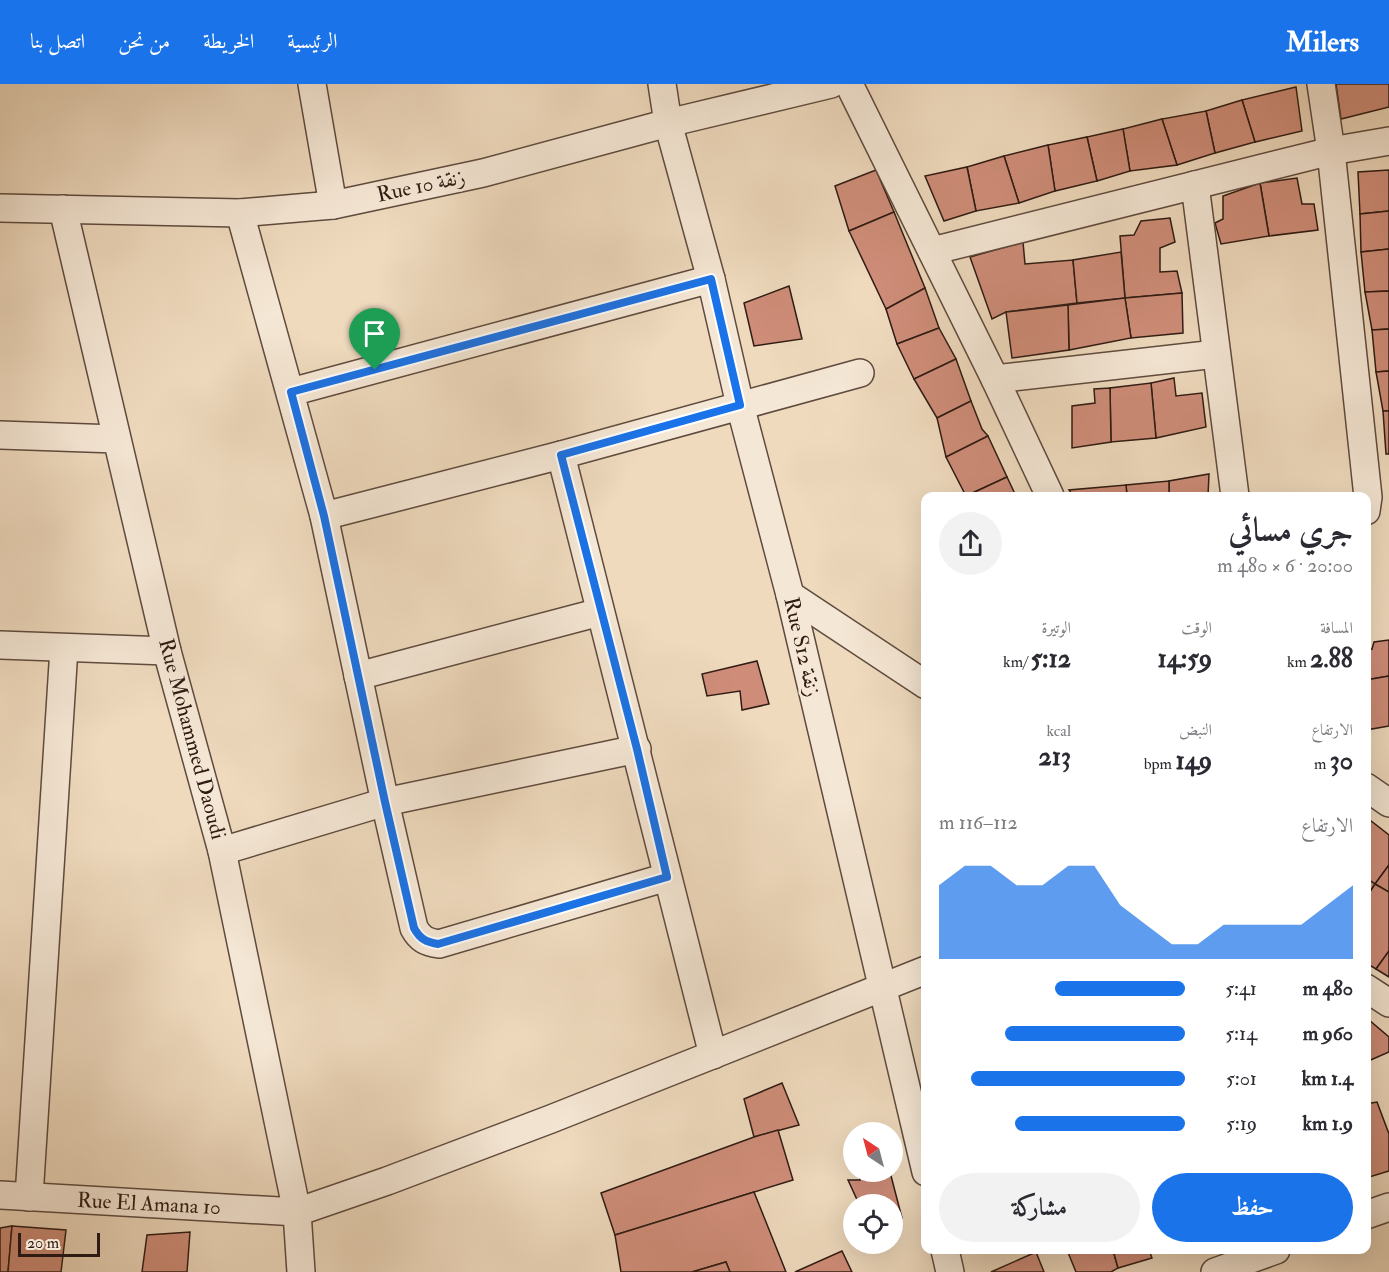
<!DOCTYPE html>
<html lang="ar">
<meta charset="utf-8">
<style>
body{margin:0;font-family:"IM FELL Double Pica",Amiri,serif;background:#f2f2f3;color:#2b2b33;direction:rtl;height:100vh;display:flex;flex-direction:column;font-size:22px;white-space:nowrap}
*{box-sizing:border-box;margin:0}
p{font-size:20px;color:#7c7c81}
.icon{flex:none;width:33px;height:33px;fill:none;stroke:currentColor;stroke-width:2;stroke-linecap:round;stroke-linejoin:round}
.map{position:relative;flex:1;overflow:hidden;direction:ltr}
.panel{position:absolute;left:921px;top:408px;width:450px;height:762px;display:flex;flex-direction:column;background:#fff;border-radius:12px;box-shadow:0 6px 24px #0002;direction:rtl}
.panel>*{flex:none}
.needle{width:39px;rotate:324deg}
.tools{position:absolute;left:843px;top:1038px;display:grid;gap:12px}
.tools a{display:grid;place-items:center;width:60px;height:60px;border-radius:50%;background:#fff;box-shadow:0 6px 24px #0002;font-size:30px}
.scale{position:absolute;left:18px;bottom:15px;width:82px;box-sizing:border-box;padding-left:6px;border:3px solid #2f1b13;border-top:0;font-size:16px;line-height:21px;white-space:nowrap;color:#2f1b13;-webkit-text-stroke:4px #f5e7d5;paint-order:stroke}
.pin{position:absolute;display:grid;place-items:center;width:51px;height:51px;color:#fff;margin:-62px -26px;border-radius:50% 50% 50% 0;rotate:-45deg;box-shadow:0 0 6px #0007}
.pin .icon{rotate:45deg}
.round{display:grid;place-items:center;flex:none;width:63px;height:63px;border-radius:32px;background:#f2f2f3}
.headline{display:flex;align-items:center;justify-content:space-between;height:102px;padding:0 18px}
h1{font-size:33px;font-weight:700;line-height:45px}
.stats{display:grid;grid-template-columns:repeat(3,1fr);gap:9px;height:102px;padding:6px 18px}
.stats div{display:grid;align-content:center}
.stats b{font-size:26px;font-weight:700}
.stats small{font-size:16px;font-weight:400}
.stats p{font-size:16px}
.chart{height:168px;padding:12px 18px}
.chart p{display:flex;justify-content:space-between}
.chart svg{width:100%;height:108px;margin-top:6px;fill:#1a73e8;opacity:.7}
.primary-button{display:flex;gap:12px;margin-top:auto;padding:12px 18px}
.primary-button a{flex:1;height:69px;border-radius:36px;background:#1a73e8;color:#fff;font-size:24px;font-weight:700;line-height:69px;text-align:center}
.primary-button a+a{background:#f2f2f3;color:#2b2b33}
ul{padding:0 18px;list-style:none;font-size:20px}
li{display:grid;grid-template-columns:96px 72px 1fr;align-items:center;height:45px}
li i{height:15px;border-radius:8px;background:#1a73e8}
header{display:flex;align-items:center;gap:36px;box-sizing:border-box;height:84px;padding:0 30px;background:#1a73e8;color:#fff}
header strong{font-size:28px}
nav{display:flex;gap:33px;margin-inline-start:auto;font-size:21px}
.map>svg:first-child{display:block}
.building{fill:#cf8d79;stroke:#2f1b13;stroke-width:1.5}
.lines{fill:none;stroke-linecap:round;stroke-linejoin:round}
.minor-casing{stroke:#5f4b3e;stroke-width:30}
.minor{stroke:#f5e7d5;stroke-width:27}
.route-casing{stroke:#fff;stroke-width:12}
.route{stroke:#1a73e8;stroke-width:8}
.labels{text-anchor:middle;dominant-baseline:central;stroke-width:5;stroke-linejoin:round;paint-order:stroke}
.street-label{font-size:21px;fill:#2f1b13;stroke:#f5e7d5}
</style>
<header>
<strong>Milers</strong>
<nav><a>الرئيسية</a><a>الخريطة</a><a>من نحن</a><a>اتصل بنا</a></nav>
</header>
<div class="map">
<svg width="1389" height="1188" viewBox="0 0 1389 1188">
<rect width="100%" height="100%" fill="#efdabe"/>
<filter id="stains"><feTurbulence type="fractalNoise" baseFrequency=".00333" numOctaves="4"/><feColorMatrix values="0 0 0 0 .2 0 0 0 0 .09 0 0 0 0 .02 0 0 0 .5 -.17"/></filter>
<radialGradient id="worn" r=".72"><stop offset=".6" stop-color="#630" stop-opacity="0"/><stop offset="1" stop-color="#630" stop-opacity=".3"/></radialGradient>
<g class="building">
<polygon points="1336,0 1389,0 1389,23 1341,35"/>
<polygon points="1296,3 1302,47 1255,58 1242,16"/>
<polygon points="1242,16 1255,58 1215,69 1206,27"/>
<polygon points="1206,27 1215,69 1177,81 1162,35"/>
<polygon points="1162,35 1177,81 1130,87 1123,45"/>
<polygon points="1123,45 1130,87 1097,97 1087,53"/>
<polygon points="1087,53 1097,97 1055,107 1048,61"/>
<polygon points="1048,61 1055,107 1019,119 1004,72"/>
<polygon points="1004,72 1019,119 976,127 967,83"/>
<polygon points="967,83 976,127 944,137 925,92"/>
<polygon points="876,86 894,128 849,147 835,102"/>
<polygon points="1389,86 1389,127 1360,130 1358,88"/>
<polygon points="1297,94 1302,120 1314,120 1318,146 1269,152 1260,99"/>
<polygon points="1260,99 1269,152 1221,160 1215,139 1223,135 1223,112"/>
<polygon points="1389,127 1389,165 1361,168 1360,130"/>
<polygon points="894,128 925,204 886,225 849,147"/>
<polygon points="1170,134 1175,158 1160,164 1160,188 1177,187 1182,209 1125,214 1120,152 1134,151 1141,137"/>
<polygon points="1023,158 1025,180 1073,176 1077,219 1006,228 992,235 970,173"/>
<polygon points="1389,165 1389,207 1365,208 1361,168"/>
<polygon points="1121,168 1125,214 1077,219 1073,176"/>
<polygon points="789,202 802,255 754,262 744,219"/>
<polygon points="925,204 939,244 897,260 886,225"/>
<polygon points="1389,207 1389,245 1372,246 1365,208"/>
<polygon points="1182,209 1183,249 1131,254 1125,214"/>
<polygon points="1125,214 1131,254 1069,266 1068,221"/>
<polygon points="1068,221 1069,266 1012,274 1006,228"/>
<polygon points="939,244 956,275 914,295 897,260"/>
<polygon points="1389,245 1389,287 1376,288 1372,246"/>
<polygon points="956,275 971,317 937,334 914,295"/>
<polygon points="1389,287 1389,327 1383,327 1376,288"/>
<polygon points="1174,294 1176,312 1202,309 1206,343 1156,354 1151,299"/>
<polygon points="1151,299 1156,354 1111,358 1110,304"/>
<polygon points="1110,304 1111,358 1072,364 1072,322 1095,319 1094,305"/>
<polygon points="971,317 982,345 988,352 946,373 937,334"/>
<polygon points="1383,327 1389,327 1389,370 1386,370"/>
<polygon points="988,352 1007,393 966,412 946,373"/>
<polygon points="1209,390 1208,412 1169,412 1169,397"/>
<polygon points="1007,393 1016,412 966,412"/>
<polygon points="1169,397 1169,412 1127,412 1126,401"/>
<polygon points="1126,401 1127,412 1073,412 1069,406"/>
<polygon points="1389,556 1389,592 1366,596 1366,568 1372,565 1374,558"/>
<polygon points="757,577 769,620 742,626 740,607 707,612 702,590"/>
<polygon points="1389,592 1389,642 1366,646 1366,596"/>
<polygon points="1366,733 1389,751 1389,781 1375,800 1366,794"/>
<polygon points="1389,781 1389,808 1375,800"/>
<polygon points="1366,794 1375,800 1366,814"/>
<polygon points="1375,800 1389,808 1389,867 1376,885 1366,879 1366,814"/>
<polygon points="1389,867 1389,893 1376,885"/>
<polygon points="1366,936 1369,936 1389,953 1389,968 1366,978"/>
<polygon points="782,999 799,1041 754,1053 744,1015"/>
<polygon points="1377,1018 1389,1050 1389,1087 1366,1094 1366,1020"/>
<polygon points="778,1046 793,1096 615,1151 601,1109 754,1053"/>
<polygon points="859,1088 890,1088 902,1134 892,1137 892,1120 859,1120 848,1096 860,1096"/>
<polygon points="754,1108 786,1188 730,1188 726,1178 692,1188 621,1188 615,1151"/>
<polygon points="12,1142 8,1188 0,1188 0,1144"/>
<polygon points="12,1142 66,1146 61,1188 8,1188"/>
<polygon points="190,1148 187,1188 142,1188 147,1151"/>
<polygon points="1067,1166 1113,1166 1118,1184 1111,1188 1076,1188"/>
<polygon points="1113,1166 1149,1166 1152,1174 1118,1184"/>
<polygon points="842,1167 852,1188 795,1188"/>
<polygon points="1036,1168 1044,1188 991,1188"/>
<polygon points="726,1178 730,1188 692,1188"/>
</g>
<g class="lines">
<defs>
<g id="minor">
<polyline points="312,0 333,121"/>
<polyline points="662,0 668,39 711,195 740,321 790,511 926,1088"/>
<polyline points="849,0 995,295 1050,412"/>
<polyline points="1321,0 1331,67 1368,413 1366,427"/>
<polyline points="1195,101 1235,412"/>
<polyline points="0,124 240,129 333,121 483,89 668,39 831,0"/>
<polyline points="63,125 167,567 222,767 297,1128 301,1188"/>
<path d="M 240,129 L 324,432 L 385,718 L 414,844 C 420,855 426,858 439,860 L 667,793"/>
<polyline points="932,167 1331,67 1389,57"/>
<polyline points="995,295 1216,270"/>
<polyline points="291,308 711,195"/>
<polyline points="0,351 116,355"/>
<polyline points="561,371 713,971"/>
<polyline points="324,432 561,371 860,289"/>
<polyline points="790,511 926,601"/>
<polyline points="0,561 167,567"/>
<polyline points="358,592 600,528"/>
<polyline points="1366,703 1389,719"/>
<polyline points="222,767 385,718 637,665"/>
<polyline points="1366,904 1389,919"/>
<polyline points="0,1111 297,1128 387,1097 551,1035 926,886"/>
<polyline points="29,1113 64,564"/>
<polyline points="1366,1131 1389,1123"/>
<polyline points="945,1166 950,1188"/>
<polyline points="1215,1188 1276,1166"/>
</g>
</defs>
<use href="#minor" class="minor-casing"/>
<use href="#minor" class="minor"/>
</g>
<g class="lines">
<defs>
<path id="route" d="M 711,195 L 740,321 L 561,371 L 637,665 L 667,793 L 438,860 C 426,858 420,855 414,844 L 385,718 L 324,432 L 291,308 Z"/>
</defs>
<use href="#route" class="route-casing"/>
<use href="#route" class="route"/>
</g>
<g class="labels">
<g class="street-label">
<text transform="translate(421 102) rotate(-12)">Rue 10 زنقة</text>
<text transform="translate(802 563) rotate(77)">Rue S12 زنقة</text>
<text transform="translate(192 655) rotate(75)">Rue Mohammed Daoudi</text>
<text transform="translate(149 1120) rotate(3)">Rue El Amana 10</text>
</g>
</g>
<rect width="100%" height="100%" filter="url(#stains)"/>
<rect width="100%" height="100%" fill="url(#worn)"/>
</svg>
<div class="tools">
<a><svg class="needle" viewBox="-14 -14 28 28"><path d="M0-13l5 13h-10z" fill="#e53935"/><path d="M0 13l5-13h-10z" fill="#7c7c81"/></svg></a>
<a><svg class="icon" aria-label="locate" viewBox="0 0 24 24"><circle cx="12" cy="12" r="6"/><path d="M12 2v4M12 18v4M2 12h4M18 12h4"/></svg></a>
</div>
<div class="scale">20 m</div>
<div class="pin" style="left:375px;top:286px;background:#1e9e55"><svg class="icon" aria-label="arrive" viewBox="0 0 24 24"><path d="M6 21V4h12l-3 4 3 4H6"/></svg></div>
<section class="panel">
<div class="headline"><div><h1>جري مسائي</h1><p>20:00 · 6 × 480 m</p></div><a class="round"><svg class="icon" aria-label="share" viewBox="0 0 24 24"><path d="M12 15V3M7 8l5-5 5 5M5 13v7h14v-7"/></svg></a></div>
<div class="stats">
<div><p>المسافة</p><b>2.88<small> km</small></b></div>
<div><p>الوقت</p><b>14:59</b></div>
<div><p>الوتيرة</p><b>5:12<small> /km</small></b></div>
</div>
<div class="stats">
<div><p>الارتفاع</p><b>30<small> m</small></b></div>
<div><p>النبض</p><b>149<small> bpm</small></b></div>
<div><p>kcal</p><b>213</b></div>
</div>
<div class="chart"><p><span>الارتفاع</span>112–116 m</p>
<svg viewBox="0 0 160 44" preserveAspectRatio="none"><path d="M0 44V14L10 6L20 6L30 14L40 14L50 6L60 6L70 22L80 30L90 38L100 38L110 30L120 30L130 30L140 30L150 22L160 14V44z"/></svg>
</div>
<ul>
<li><b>480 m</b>5:41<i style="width:53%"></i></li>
<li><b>960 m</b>5:14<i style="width:73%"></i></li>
<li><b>1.4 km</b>5:01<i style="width:87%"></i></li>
<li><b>1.9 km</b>5:19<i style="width:69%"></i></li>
</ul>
<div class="primary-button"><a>حفظ</a><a>مشاركة</a></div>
</section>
</div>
